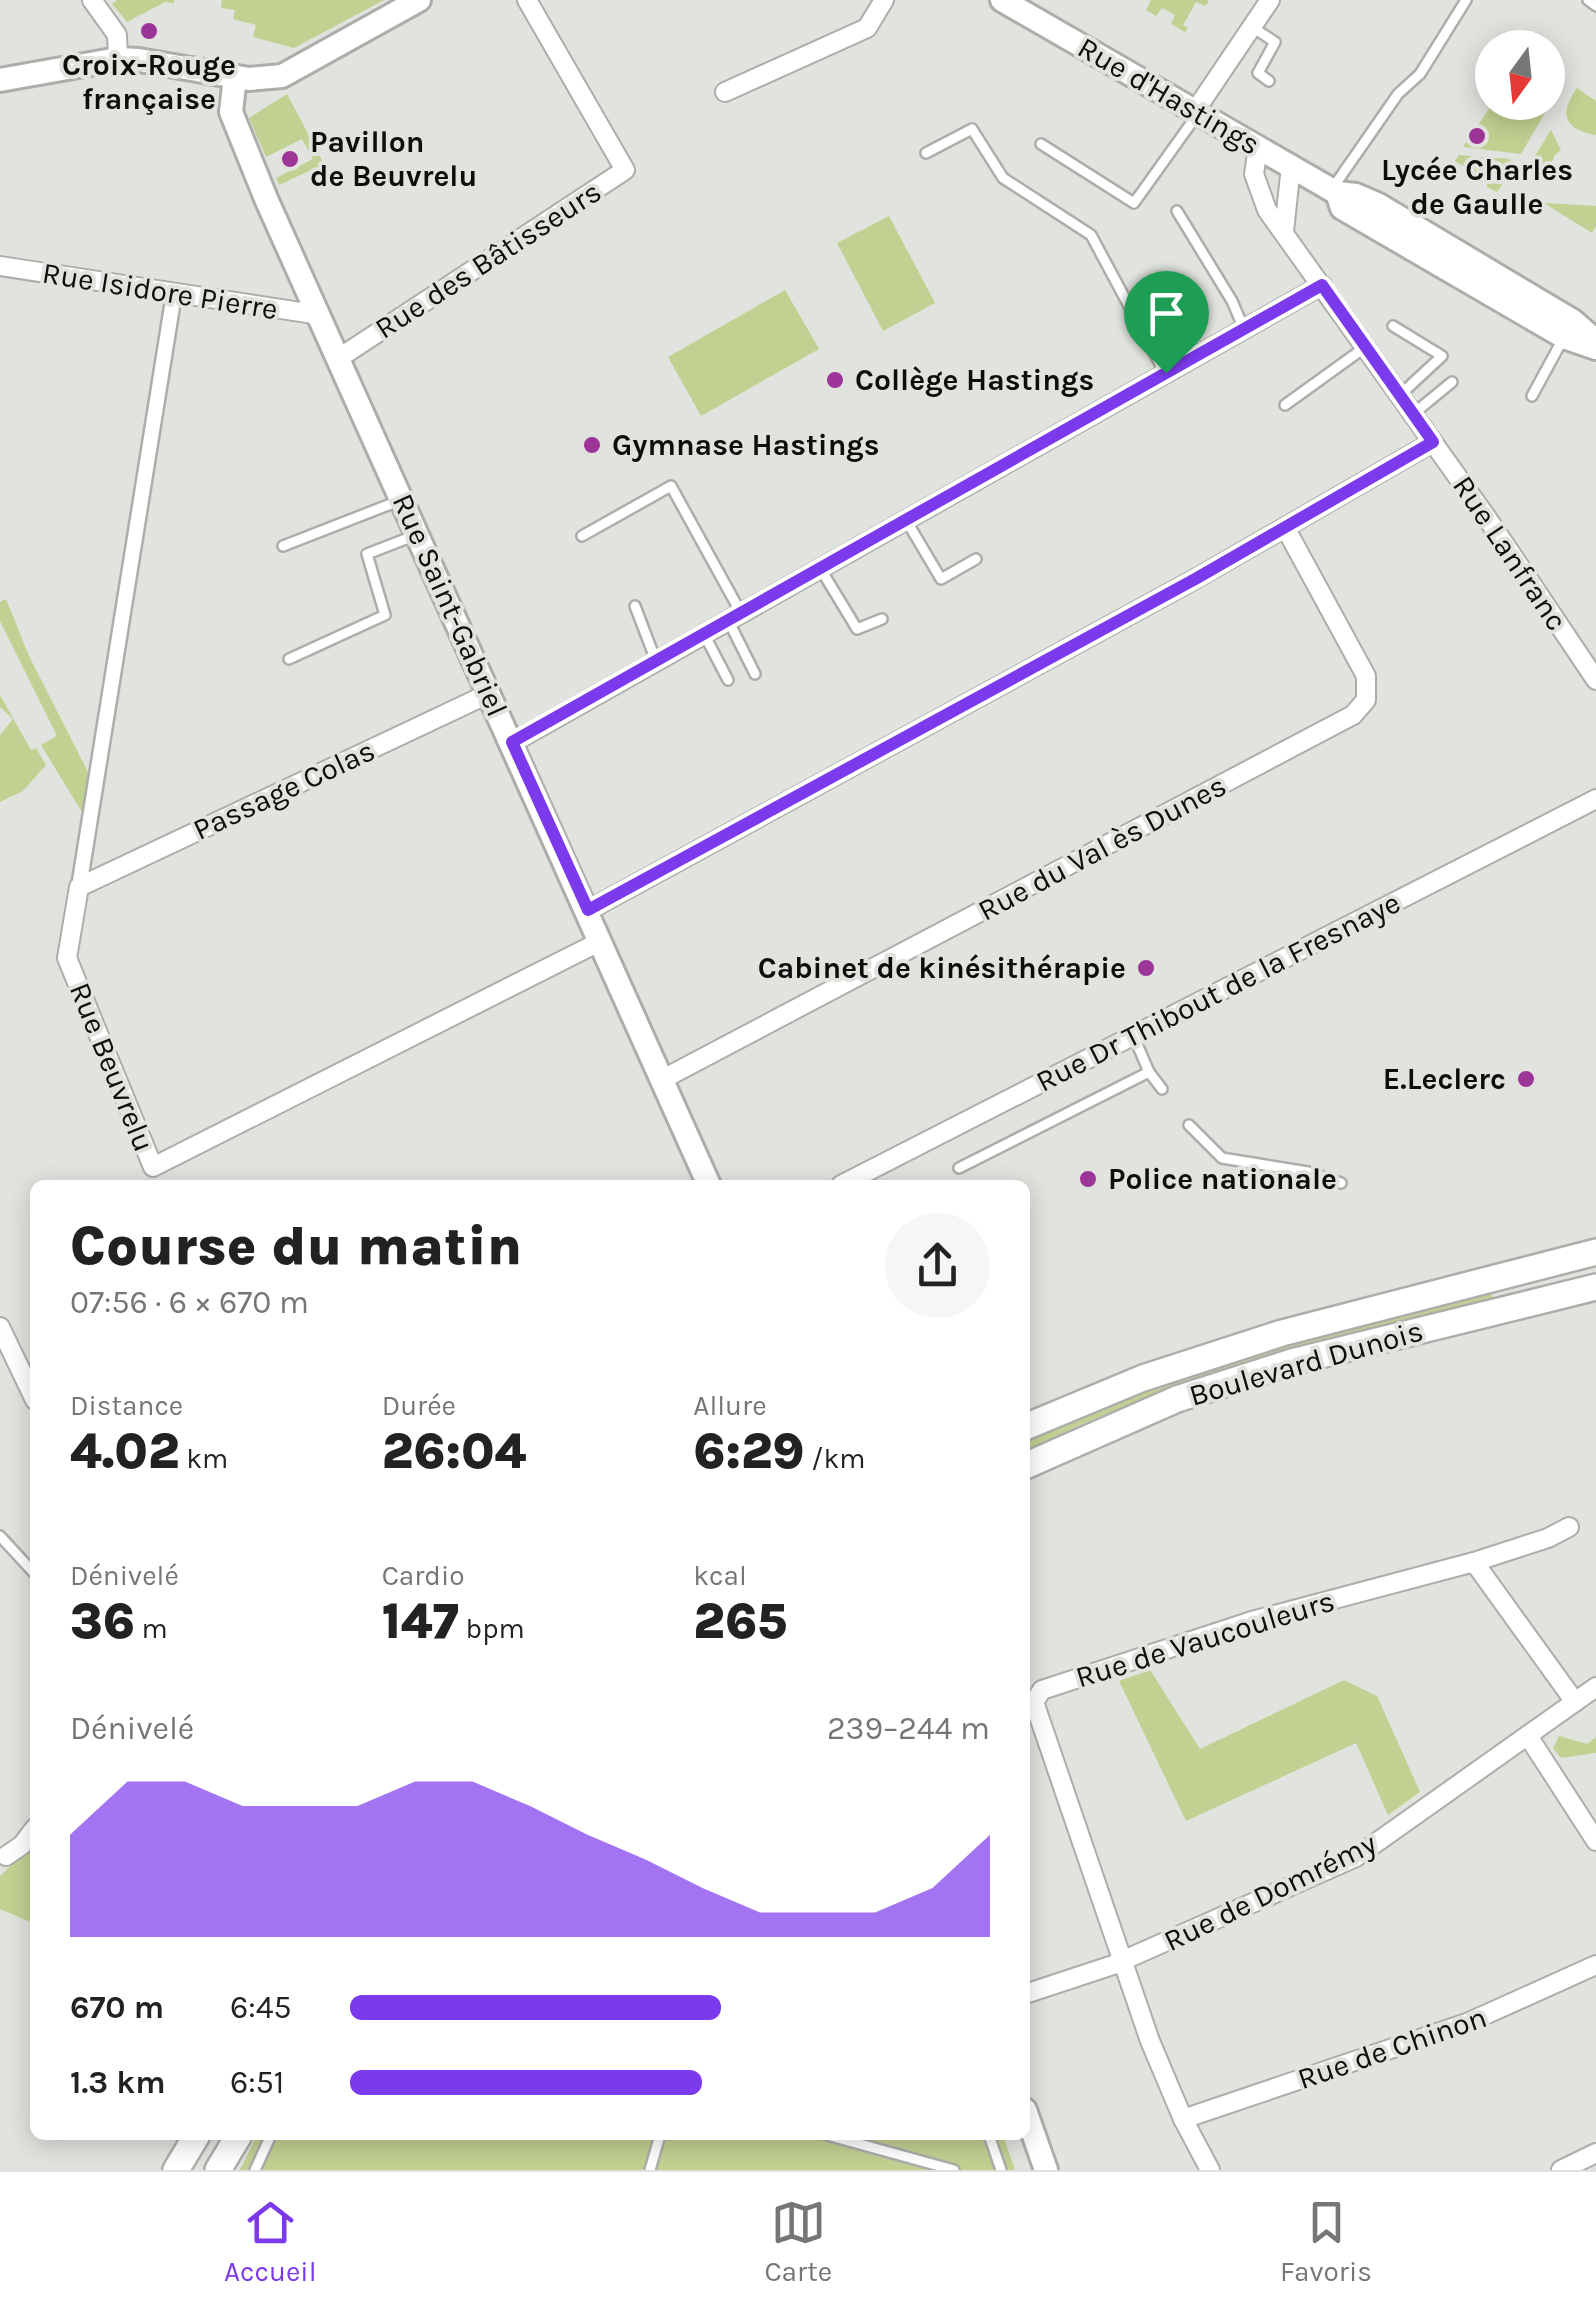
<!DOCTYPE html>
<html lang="fr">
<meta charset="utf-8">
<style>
body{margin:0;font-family:Karla,sans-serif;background:#f6f6f6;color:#222;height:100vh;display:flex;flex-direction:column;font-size:38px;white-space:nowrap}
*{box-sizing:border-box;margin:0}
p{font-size:32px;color:#767676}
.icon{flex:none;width:55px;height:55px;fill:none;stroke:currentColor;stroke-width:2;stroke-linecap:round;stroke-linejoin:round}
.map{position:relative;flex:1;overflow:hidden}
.sheet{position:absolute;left:30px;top:1180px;width:1000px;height:960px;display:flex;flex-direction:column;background:#fff;border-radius:15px;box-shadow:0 5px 25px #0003}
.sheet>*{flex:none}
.needle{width:65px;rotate:195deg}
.tools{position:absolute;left:1475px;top:30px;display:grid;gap:20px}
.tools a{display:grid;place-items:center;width:90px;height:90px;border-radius:50%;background:#fff;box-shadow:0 5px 25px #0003;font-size:50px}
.pin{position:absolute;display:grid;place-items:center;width:85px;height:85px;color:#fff;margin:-102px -42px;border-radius:50% 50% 50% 0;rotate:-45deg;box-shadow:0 0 10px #0007}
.pin .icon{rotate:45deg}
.round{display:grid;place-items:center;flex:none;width:105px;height:105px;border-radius:52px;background:#f6f6f6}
.headline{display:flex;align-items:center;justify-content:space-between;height:170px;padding:0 40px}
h1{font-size:55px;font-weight:800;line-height:75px}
.figures{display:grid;grid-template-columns:repeat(3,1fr);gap:15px;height:170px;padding:10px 40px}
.figures div{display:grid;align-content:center}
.figures b{font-size:50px;font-weight:800}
.figures small{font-size:28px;font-weight:400}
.figures p{font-size:28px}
.chart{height:280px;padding:20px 40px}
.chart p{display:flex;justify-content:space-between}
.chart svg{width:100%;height:180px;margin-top:10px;fill:#7c3aed;opacity:.7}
ul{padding:0 40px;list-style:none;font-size:32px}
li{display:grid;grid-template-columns:160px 120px 1fr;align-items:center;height:75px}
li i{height:25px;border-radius:12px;background:#7c3aed}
.dock{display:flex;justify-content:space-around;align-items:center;height:140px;border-top:2px solid #e0e0e0;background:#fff;font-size:28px;color:#767676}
.dock a{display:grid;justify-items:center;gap:5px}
.dock .on{color:#7c3aed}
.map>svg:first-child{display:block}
.green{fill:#c1d191}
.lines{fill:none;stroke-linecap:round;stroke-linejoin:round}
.service-casing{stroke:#adaeaa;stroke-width:14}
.pedestrian-casing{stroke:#adaeaa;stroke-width:19}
.minor-casing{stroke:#adaeaa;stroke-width:22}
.tertiary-casing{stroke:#adaeaa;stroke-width:28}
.secondary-casing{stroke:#adaeaa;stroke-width:30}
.service{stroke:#fff;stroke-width:9}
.pedestrian{stroke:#fff;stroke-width:14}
.minor{stroke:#fff;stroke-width:18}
.tertiary{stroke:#fff;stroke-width:22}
.secondary{stroke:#fff;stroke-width:25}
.route-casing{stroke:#fff;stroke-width:20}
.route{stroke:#7c3aed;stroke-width:12}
.poi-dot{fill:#9d3598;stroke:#e1e3de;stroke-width:4}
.labels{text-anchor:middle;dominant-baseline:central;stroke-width:8;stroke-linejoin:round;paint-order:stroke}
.poi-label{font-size:30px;font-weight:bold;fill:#0d0d0c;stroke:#e1e3de;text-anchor:start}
.street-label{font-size:30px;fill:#0d0d0c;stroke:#e1e3de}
</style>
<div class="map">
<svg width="1596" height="2170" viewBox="0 0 1596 2170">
<rect width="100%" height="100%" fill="#e1e3de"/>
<g class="green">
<polygon points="117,0 174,0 174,3 165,2 127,22 112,4"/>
<polygon points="222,0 384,0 294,48 253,37 256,25 233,19 235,10 221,8"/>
<polygon points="1151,0 1207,0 1209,1 1205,6 1196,2 1183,25 1188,28 1185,32 1171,24 1175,15 1162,8 1156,16 1146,10"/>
<path d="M 1577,88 L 1596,101 L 1596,135 C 1560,129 1561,110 1577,88 Z"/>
<polygon points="287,94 324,164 279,185 276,178 313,159 302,139 266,157 249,118"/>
<polygon points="1548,96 1550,104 1521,154 1463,147 1493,103 1548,102"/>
<polygon points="1551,130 1561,150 1555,155 1546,174 1530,173 1531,162"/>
<polygon points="1459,155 1509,159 1515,165 1497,192 1487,187 1486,180 1455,161"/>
<polygon points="1544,203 1596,206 1596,226 1592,233"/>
<polygon points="889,216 935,303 883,331 837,243"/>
<polygon points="785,290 819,349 701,416 668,357"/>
<polygon points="6,599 29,656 90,776 83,814 41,745 57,736 0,621 0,602"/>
<polygon points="0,695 31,750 36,748 46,765 23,791 0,802 0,735 13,719 0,707"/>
<path d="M 1490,1288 L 1493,1301 C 1335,1341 1171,1375 1025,1452 L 1025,1436 L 1228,1359 Z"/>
<polygon points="1150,1670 1200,1749 1344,1680 1377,1696 1420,1792 1388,1815 1356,1743 1186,1821 1119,1681"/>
<polygon points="1559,1736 1587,1744 1596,1737 1596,1753 1561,1758 1553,1748"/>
<polygon points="35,1843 35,1924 0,1909 0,1876"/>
<polygon points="257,2135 1003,2135 1015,2170 240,2170"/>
</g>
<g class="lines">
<defs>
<g id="service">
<polyline points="1588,0 1596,6"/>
<polyline points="1252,27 1275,42 1258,73 1269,81"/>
<polyline points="1041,144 1134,203 1197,115"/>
<polyline points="926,153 972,129 1003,178 1091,235 1165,373"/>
<polyline points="1332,189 1398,94 1420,74 1466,0"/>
<polyline points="1177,211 1232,301 1244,329"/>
<polyline points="1393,326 1442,356 1400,395"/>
<polyline points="1532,396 1564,337"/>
<polyline points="1285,405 1364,348"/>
<polyline points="1413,414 1452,382"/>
<polyline points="906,520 941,579 976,559"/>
<polyline points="582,536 671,486 741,613"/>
<polyline points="283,546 401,500"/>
<polyline points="820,568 857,629 882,619"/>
<polyline points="635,606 656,661"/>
<polyline points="728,620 755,674"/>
<polyline points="704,634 728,680"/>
<polyline points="289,659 385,615 367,554 416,535"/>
<polyline points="1149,1072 1162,1089"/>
<polyline points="1189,1125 1222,1158 1308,1172 1341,1183"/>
<polyline points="959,1168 1149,1072 1134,1037"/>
<polyline points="0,1536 35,1574"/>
<polyline points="827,2135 954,2170"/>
<polyline points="989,2135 1001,2170"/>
<polyline points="255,2170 271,2135"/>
<polyline points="650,2170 660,2135"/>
</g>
<polyline id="pedestrian" points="79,887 174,294"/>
<g id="minor">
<polyline points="92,0 117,35 118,59"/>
<polyline points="725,92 867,28 884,0"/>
<polyline points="1195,111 1270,0"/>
<polyline points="1258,147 1254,174 1267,210 1487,518 1596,680"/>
<polyline points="1284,231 1291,166"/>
<polyline points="0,266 320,315"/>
<polyline points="339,358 625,170 527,0"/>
<polyline points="490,693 79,887 67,958 153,1167 601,941"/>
<polyline points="512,743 1322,285"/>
<polyline points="587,911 1197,578 1433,442"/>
<polyline points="663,1079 1353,715 1366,700 1366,676 1286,529"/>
<polyline points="841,1185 1596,799"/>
<polyline points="0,1327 35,1400"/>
<polyline points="1474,1562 1548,1538 1569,1527"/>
<polyline points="1528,1736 1596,1841"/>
<polyline points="6,1856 22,1845 35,1828"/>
<polyline points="1025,1994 1113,1965 1356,1857 1596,1687"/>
<polyline points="1183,2119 1467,2023 1596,1965"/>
<polyline points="1210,2170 1183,2119 1150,2041 1034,1702 1042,1690 1252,1621 1474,1562 1575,1702"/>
<polyline points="1561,2170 1596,2153"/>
</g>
<g id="tertiary">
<polyline points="1002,0 1337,193 1356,195 1377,204 1573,321 1596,341"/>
<polyline points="235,77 231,112 267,201 709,1185"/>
<polyline points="0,80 118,59 139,60 249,79 282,76 419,0"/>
<polyline points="1337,193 1342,208 1564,337 1596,348"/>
<polyline points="1025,2110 1046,2170"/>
</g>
<g id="secondary">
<polyline points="1025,1427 1143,1378 1282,1333 1596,1252"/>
<polyline points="1025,1466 1177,1399 1292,1362 1596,1287"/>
<polyline points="176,2170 197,2135"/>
<polyline points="218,2170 239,2135"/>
</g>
</defs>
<use href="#service" class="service-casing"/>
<use href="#pedestrian" class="pedestrian-casing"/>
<use href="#minor" class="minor-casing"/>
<use href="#tertiary" class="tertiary-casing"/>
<use href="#secondary" class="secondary-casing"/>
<use href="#service" class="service"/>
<use href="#pedestrian" class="pedestrian"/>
<use href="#minor" class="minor"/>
<use href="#tertiary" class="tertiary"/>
<use href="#secondary" class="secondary"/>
</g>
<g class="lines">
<defs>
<polygon id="route" points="1322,285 1433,442 1197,578 588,910 512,742"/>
</defs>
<use href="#route" class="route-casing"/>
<use href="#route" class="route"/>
</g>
<g class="poi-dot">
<circle cx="149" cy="31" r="10"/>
<circle cx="1477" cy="136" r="10"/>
<circle cx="290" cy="159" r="10"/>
<circle cx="835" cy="380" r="10"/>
<circle cx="592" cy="445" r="10"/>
<circle cx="1146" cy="968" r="10"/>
<circle cx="1526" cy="1079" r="10"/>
<circle cx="1088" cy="1179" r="10"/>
</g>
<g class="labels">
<g class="poi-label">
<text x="149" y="65" text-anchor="middle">Croix-Rouge<tspan x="149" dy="34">française</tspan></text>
<text x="310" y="142">Pavillon<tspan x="310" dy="34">de Beuvrelu</tspan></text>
<text x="1477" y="170" text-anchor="middle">Lycée Charles<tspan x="1477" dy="34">de Gaulle</tspan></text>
<text x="855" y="380">Collège Hastings</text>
<text x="612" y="445">Gymnase Hastings</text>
<text x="1126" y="968" text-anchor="end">Cabinet de kinésithérapie</text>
<text x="1506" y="1079" text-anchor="end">E.Leclerc</text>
<text x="1108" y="1179">Police nationale</text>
</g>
<g class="street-label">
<text transform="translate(1169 96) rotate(30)">Rue d'Hastings</text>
<text transform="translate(488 260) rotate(-33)">Rue des Bâtisseurs</text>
<text transform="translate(160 291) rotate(9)">Rue Isidore Pierre</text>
<text transform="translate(1510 553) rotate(56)">Rue Lanfranc</text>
<text transform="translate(450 605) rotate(66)">Rue Saint-Gabriel</text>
<text transform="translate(284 790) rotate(-25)">Passage Colas</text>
<text transform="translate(1102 848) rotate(-28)">Rue du Val ès Dunes</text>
<text transform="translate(1218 992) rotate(-27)">Rue Dr Thibout de la Fresnaye</text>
<text transform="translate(112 1067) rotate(68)">Rue Beuvrelu</text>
<text transform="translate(1306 1363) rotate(-16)">Boulevard Dunois</text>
<text transform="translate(1205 1639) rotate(-17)">Rue de Vaucouleurs</text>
<text transform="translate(1270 1892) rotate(-26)">Rue de Domrémy</text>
<text transform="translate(1392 2048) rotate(-19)">Rue de Chinon</text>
</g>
</g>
</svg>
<div class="tools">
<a><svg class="needle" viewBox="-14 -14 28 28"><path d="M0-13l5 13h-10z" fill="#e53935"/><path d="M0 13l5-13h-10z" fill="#767676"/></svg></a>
</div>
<div class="pin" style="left:1166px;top:373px;background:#1e9e55"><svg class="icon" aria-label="arrive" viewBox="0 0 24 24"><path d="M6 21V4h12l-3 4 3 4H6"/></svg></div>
<section class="sheet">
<div class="headline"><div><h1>Course du matin</h1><p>07:56 · 6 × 670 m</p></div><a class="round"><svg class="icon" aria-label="share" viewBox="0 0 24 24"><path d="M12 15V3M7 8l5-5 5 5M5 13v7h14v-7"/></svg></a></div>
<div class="figures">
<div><p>Distance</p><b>4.02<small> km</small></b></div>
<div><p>Durée</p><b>26:04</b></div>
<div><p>Allure</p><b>6:29<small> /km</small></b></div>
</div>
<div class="figures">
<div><p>Dénivelé</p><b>36<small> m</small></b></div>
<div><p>Cardio</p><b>147<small> bpm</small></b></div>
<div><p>kcal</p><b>265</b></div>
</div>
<div class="chart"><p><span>Dénivelé</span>239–244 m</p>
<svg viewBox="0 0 160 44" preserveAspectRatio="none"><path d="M0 44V19L10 6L20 6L30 12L40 12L50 12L60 6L70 6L80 12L90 19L100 25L110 32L120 38L130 38L140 38L150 32L160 19V44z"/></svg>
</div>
<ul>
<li><b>670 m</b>6:45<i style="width:58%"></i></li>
<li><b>1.3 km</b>6:51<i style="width:55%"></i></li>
</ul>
</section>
</div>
<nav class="dock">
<a class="on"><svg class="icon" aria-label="home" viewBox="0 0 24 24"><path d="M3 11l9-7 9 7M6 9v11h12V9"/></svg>Accueil</a>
<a><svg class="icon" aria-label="map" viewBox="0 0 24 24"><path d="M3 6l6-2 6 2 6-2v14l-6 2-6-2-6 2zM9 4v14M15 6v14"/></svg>Carte</a>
<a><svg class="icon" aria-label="saved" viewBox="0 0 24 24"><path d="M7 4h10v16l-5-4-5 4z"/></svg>Favoris</a>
</nav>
